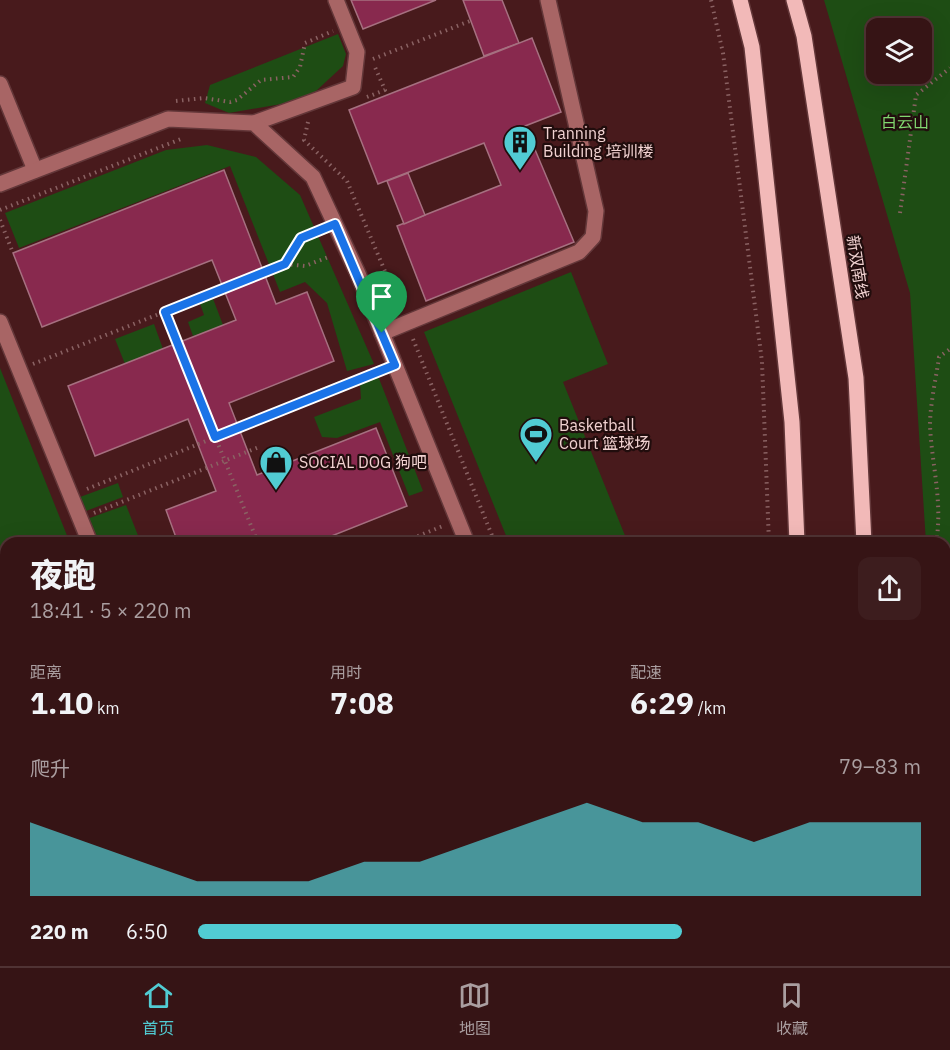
<!DOCTYPE html>
<html lang="zh">
<meta charset="utf-8">
<style>
body{margin:0;font-family:"IBM Plex Sans","Noto Sans SC",sans-serif;background:#3d1d1e;color:#f1f3f6;height:100vh;display:flex;flex-direction:column;font-size:22px;white-space:nowrap}
*{box-sizing:border-box;margin:0}
p{font-size:20px;color:#aa9ea0}
.icon{flex:none;width:33px;height:33px;fill:none;stroke:currentColor;stroke-width:2;stroke-linecap:round;stroke-linejoin:round}
.map{position:relative;flex:1;overflow:hidden}
.drawer{position:absolute;left:0px;top:537px;width:951px;height:429px;display:flex;flex-direction:column;background:#361415;border-radius:18px 18px 0 0;box-shadow:0 6px 24px #0002,0 0 0 2px #503334}
.drawer>*{flex:none}
.controls{position:absolute;left:866px;top:18px;display:grid;gap:12px}
.controls a{display:grid;place-items:center;width:66px;height:66px;border-radius:12px;background:#361415;box-shadow:0 6px 24px #0002,0 0 0 2px #503334;font-size:30px}
.pin{position:absolute;display:grid;place-items:center;width:51px;height:51px;color:#fff;margin:-62px -26px;border-radius:50% 50% 50% 0;rotate:-45deg;box-shadow:0 0 6px #0007}
.pin .icon{rotate:45deg}
.round{display:grid;place-items:center;flex:none;width:63px;height:63px;border-radius:12px;background:#3d1d1e}
.overview{display:flex;align-items:center;justify-content:space-between;height:102px;padding:0 30px}
h1{font-size:33px;font-weight:800;line-height:45px}
.stats{display:grid;grid-template-columns:repeat(3,1fr);gap:9px;height:102px;padding:6px 30px}
.stats div{display:grid;align-content:center}
.stats b{font-size:30px;font-weight:800}
.stats small{font-size:16px;font-weight:400}
.stats p{font-size:16px}
.chart{height:168px;padding:12px 30px}
.chart p{display:flex;justify-content:space-between}
.chart svg{width:100%;height:108px;margin-top:6px;fill:#51ccd3;opacity:.7}
ul{padding:0 30px;list-style:none;font-size:20px}
li{display:grid;grid-template-columns:96px 72px 1fr;align-items:center;height:45px}
li i{height:15px;border-radius:8px;background:#51ccd3}
.menu{display:flex;justify-content:space-around;align-items:center;height:84px;border-top:2px solid #503334;background:#361415;font-size:16px;color:#aa9ea0}
.menu a{display:grid;justify-items:center;gap:3px}
.menu .current{color:#51ccd3}
.map>svg:first-child{display:block}
.green{fill:#1e4d14;fill-rule:evenodd}
.lines{fill:none;stroke-linecap:round;stroke-linejoin:round}
.stream{stroke:#00154b;stroke-width:6}
.building{fill:#88294e;stroke:#a67080;stroke-width:1.5}
.minor-casing{stroke:#633739;stroke-width:18}
.major-casing{stroke:#633739;stroke-width:18}
.path{stroke:#8a6263;stroke-width:4;stroke-dasharray:1.5 4.5;stroke-linecap:butt}
.minor{stroke:#a86565;stroke-width:15}
.major{stroke:#f2b9b8;stroke-width:15}
.route-casing{stroke:#fff;stroke-width:12}
.route{stroke:#1a73e8;stroke-width:8}
.labels{text-anchor:middle;dominant-baseline:central;stroke-width:4.5;stroke-linejoin:round;paint-order:stroke}
.park-label{font-size:16px;fill:#81d76f;stroke:#210d0d}
.poi-label{font-size:16px;fill:#f1d2d1;stroke:#210d0d;text-anchor:start}
.street-label{font-size:16px;fill:#f1d2d1;stroke:#210d0d}
</style>
<div class="map">
<svg width="950" height="966" viewBox="0 0 950 966">
<rect width="100%" height="100%" fill="#481a1c"/>
<g class="green">
<path d="M 824,0 L 950,0 L 950,945 L 945,857 L 945,543 L 926,543 L 910,293 ZM 876,28 L 921,28 L 921,74 L 876,74 Z"/>
<polygon points="338,34 346,54 343,66 316,91 293,102 229,113 205,103 210,85"/>
<polygon points="207,145 256,157 300,195 374,364 347,371 327,303 305,282 280,292 230,166 19,248 5,213 166,150"/>
<polygon points="571,272 608,364 563,382 628,543 509,543 424,332"/>
<polygon points="212,296 223,325 193,336 188,322 204,315 199,301"/>
<polygon points="154,324 163,349 125,364 115,339"/>
<polygon points="0,368 70,543 6,543 6,835 0,838"/>
<polygon points="378,376 423,491 409,496 380,422 337,438 322,437 314,417 361,399 360,383"/>
<polygon points="118,483 123,497 86,511 80,497"/>
<polygon points="126,505 141,543 96,543 87,519"/>
<polygon points="378,960 477,960 478,966 380,966"/>
<polygon points="502,960 569,960 570,966 503,966"/>
</g>
<g class="lines">
<polyline class="stream" points="654,960 654,966"/>
</g>
<g class="building">
<polygon points="351,0 436,0 363,29"/>
<polygon points="463,0 502,0 519,43 484,56"/>
<polygon points="532,38 561,112 525,126 574,242 426,301 397,226 501,185 484,143 378,184 349,110"/>
<polygon points="224,170 276,304 307,292 334,361 229,403 257,475 376,428 407,506 314,543 178,543 166,510 216,491 188,419 95,456 68,386 236,320 212,260 42,327 13,253"/>
<polygon points="408,173 425,215 404,224 387,181"/>
<polygon points="68,960 285,960 287,966 68,966 64,961"/>
</g>
<g class="lines">
<defs>
<g id="minor">
<polyline points="0,84 35,170"/>
<polyline points="254,123 353,87 357,52 336,0"/>
<polyline points="0,184 168,119 254,123 313,177 359,276 467,543"/>
<polyline points="0,322 90,543"/>
<polyline points="382,333 579,252 593,237 596,211 548,0"/>
<polyline points="0,847 6,845"/>
<polyline points="594,960 595,966"/>
</g>
<g id="major">
<polyline points="740,0 752,47 792,422 797,543"/>
<polyline points="794,0 804,36 856,378 864,543"/>
<polyline points="813,960 814,966"/>
<polyline points="885,960 886,966"/>
</g>
</defs>
<use href="#minor" class="minor-casing"/>
<use href="#major" class="major-casing"/>
<g class="path">
<polyline points="711,0 723,53 762,362 769,543"/>
<polyline points="373,59 470,21"/>
<polyline points="367,97 385,90 374,65"/>
<polyline points="176,101 204,98 230,102 237,100 261,80 293,77 300,67 305,43 333,31"/>
<polyline points="308,122 304,140 347,181 400,307"/>
<polyline points="0,210 181,139"/>
<polyline points="900,213 916,95 950,68"/>
<polyline points="0,220 13,253"/>
<polyline points="285,264 305,266 331,256"/>
<polyline points="165,312 258,543"/>
<polyline points="413,339 495,543"/>
<polyline points="33,364 285,264 301,238 320,230"/>
<polyline points="87,489 380,371"/>
<polyline points="94,513 259,447"/>
<polyline points="401,543 443,526"/>
<path d="M 936,543 C 943,503 932,466 930,426 C 930,404 936,379 939,357 L 950,349"/>
<polyline points="0,879 6,878"/>
<polyline points="0,919 6,917"/>
<polyline points="0,931 6,929"/>
<polyline points="47,960 49,966"/>
<polyline points="81,960 84,966"/>
<polyline points="317,960 319,966"/>
<polyline points="623,960 624,966"/>
<polyline points="784,960 784,966"/>
</g>
<use href="#minor" class="minor"/>
<use href="#major" class="major"/>
</g>
<g class="lines">
<defs>
<polygon id="route" points="335,224 395,365 215,437 165,312 285,264 301,238"/>
</defs>
<use href="#route" class="route-casing"/>
<use href="#route" class="route"/>
</g>
<defs>
<symbol id="building-pin" viewBox="-11 -11 22 30"><path d="M0 17L-7.5 6A9.5 9.5 0 1 1 7.5 6Z" fill="#51ccd3" stroke="#210d0d"/><path d="M-4-6H4V6H1V3H-1V6H-4ZM-2.5-4.3h1.7v1.8h-1.7ZM.8-4.3h1.7v1.8H.8ZM-2.5-1h1.7V.8h-1.7ZM.8-1h1.7V.8H.8Z" fill="#111"/></symbol>
<symbol id="stadium-pin" viewBox="-11 -11 22 30"><path d="M0 17L-7.5 6A9.5 9.5 0 1 1 7.5 6Z" fill="#51ccd3" stroke="#210d0d"/><path d="M0-5a6.5 5 0 1 0 0 10a6.5 5 0 1 0 0-10ZM-3.5-1.8h7v3.6h-7Z" fill="#111"/></symbol>
<symbol id="shop-pin" viewBox="-11 -11 22 30"><path d="M0 17L-7.5 6A9.5 9.5 0 1 1 7.5 6Z" fill="#51ccd3" stroke="#210d0d"/><path d="M-5-2.5h2.3a2.7 3.5 0 0 1 5.4 0H5L5.5 6h-11ZM-1.5-2.5h3a1.5 2.3 0 0 0-3 0Z" fill="#111"/></symbol>
</defs>
<g fill-rule="evenodd">
<use href="#building-pin" x="501" y="123" width="38" height="52"/>
<use href="#stadium-pin" x="517" y="415" width="38" height="52"/>
<use href="#shop-pin" x="257" y="443" width="38" height="52"/>
</g>
<g class="labels">
<g class="park-label">
<text x="905" y="122">白云山</text>
</g>
<g class="poi-label">
<text x="543" y="133">Tranning<tspan x="543" dy="18">Building 培训楼</tspan></text>
<text x="559" y="425">Basketball<tspan x="559" dy="18">Court 篮球场</tspan></text>
<text x="299" y="462">SOCIAL DOG 狗吧</text>
</g>
<g class="street-label">
<text transform="translate(858 267) rotate(81)">新双南线</text>
</g>
</g>
</svg>
<div class="controls">
<a><svg class="icon" aria-label="layers" viewBox="0 0 24 24"><path d="M12 4l9 5-9 5-9-5zM3 14l9 5 9-5"/></svg></a>
</div>
<div class="pin" style="left:382px;top:333px;background:#1e9e55"><svg class="icon" aria-label="arrive" viewBox="0 0 24 24"><path d="M6 21V4h12l-3 4 3 4H6"/></svg></div>
<section class="drawer">
<div class="overview"><div><h1>夜跑</h1><p>18:41 · 5 × 220 m</p></div><a class="round"><svg class="icon" aria-label="share" viewBox="0 0 24 24"><path d="M12 15V3M7 8l5-5 5 5M5 13v7h14v-7"/></svg></a></div>
<div class="stats">
<div><p>距离</p><b>1.10<small> km</small></b></div>
<div><p>用时</p><b>7:08</b></div>
<div><p>配速</p><b>6:29<small> /km</small></b></div>
</div>
<div class="chart"><p><span>爬升</span>79–83 m</p>
<svg viewBox="0 0 160 44" preserveAspectRatio="none"><path d="M0 44V14L10 22L20 30L30 38L40 38L50 38L60 30L70 30L80 22L90 14L100 6L110 14L120 14L130 22L140 14L150 14L160 14V44z"/></svg>
</div>
<ul>
<li><b>220 m</b>6:50<i style="width:67%"></i></li>
</ul>
</section>
</div>
<nav class="menu">
<a class="current"><svg class="icon" aria-label="home" viewBox="0 0 24 24"><path d="M3 11l9-7 9 7M6 9v11h12V9"/></svg>首页</a>
<a><svg class="icon" aria-label="map" viewBox="0 0 24 24"><path d="M3 6l6-2 6 2 6-2v14l-6 2-6-2-6 2zM9 4v14M15 6v14"/></svg>地图</a>
<a><svg class="icon" aria-label="saved" viewBox="0 0 24 24"><path d="M7 4h10v16l-5-4-5 4z"/></svg>收藏</a>
</nav>
